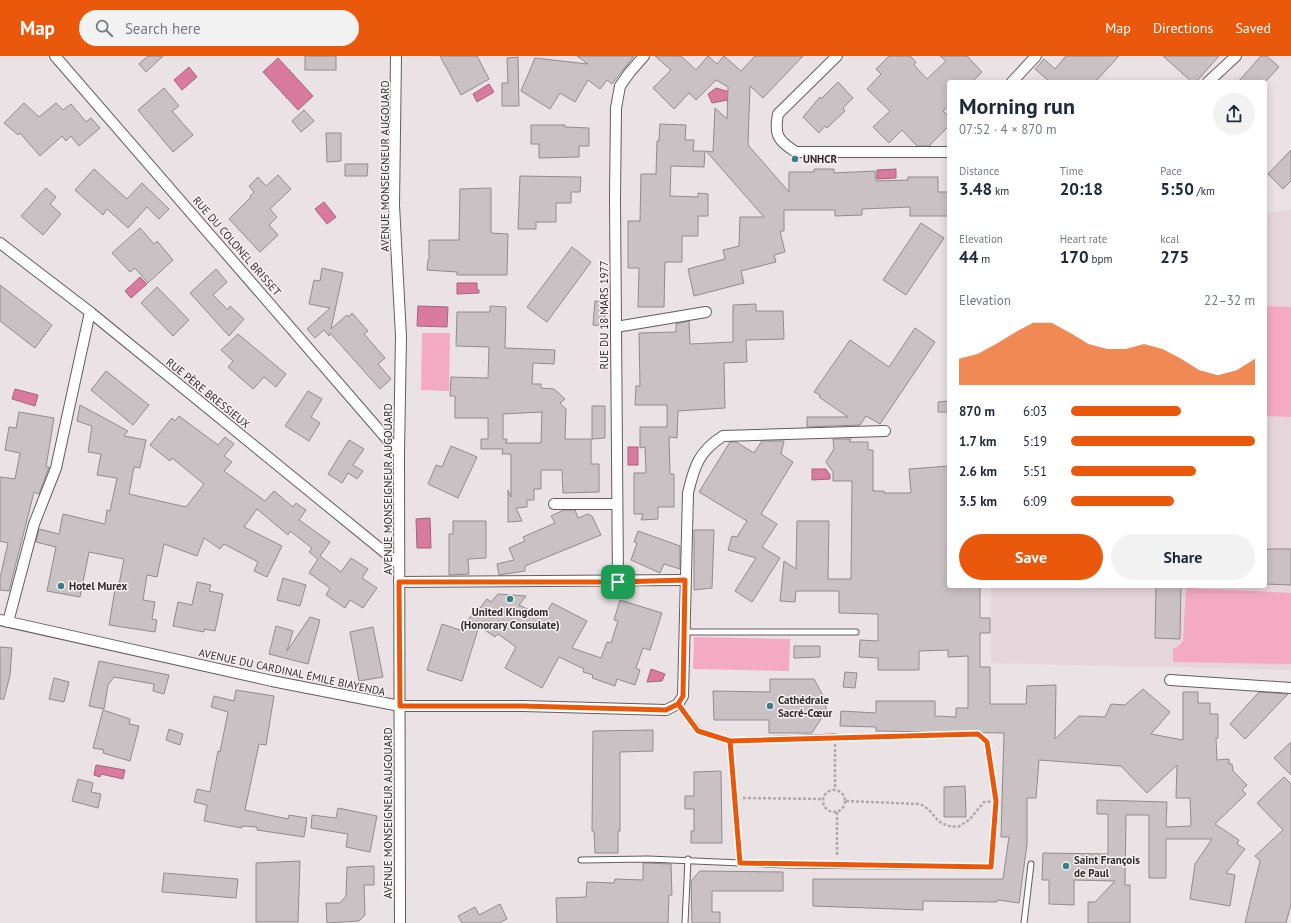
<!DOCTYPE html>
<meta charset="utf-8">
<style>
body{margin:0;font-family:"PT Sans",sans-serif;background:#f2f2f3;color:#1f2937;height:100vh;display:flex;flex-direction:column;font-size:15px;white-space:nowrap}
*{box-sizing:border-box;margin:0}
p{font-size:13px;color:#747a83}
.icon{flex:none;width:22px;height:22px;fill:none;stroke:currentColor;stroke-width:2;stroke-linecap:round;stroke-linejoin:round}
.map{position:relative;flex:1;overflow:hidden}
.panel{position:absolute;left:947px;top:24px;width:320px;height:508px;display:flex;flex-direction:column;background:#fff;border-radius:4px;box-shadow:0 2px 10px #0003}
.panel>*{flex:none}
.pin{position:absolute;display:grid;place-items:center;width:34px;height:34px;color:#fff;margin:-17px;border-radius:8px;box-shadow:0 2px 6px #0006}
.round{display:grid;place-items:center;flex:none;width:42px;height:42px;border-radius:21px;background:#f2f2f3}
.summary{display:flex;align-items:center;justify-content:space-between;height:68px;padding:0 12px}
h1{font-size:22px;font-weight:800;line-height:30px}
.figures{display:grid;grid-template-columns:repeat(3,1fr);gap:6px;height:68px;padding:4px 12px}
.figures div{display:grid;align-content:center}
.figures b{font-size:17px;font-weight:800}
.figures small{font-size:11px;font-weight:400}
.figures p{font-size:11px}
.chart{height:112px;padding:8px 12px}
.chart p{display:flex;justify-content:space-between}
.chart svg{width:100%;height:72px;margin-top:4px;fill:#ea580c;opacity:.7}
.primary-button{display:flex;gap:8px;margin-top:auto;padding:8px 12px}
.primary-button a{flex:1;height:46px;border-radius:24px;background:#ea580c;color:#fff;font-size:16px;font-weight:800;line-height:46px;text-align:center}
.primary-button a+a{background:#f2f2f3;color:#1f2937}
ul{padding:0 12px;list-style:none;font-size:13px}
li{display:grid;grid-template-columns:64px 48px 1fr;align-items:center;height:30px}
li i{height:10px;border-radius:5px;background:#ea580c}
header{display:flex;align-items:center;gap:24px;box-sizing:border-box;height:56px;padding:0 20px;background:#ea580c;color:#fff}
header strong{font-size:19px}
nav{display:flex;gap:22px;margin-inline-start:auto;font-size:14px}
.search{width:280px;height:36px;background:#f2f2f3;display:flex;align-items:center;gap:10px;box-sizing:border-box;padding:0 14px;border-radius:22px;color:#747a83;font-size:15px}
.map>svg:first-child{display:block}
.built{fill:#e6d5da}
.green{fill:#f5aac4}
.water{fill:#d97b9d;stroke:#a6637b}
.building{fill:#c9c1c3;stroke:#928a8c;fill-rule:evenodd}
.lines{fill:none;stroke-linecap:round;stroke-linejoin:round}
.service-casing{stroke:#645c5e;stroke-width:7}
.minor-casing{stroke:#645c5e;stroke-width:12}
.path{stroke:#b0a9ab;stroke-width:2.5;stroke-dasharray:3 2;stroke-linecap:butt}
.service{stroke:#fff;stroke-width:5}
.minor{stroke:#fff;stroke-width:10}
.route-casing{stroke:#fff;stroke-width:8}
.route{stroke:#ea580c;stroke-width:5}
.poi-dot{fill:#387f88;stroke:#f9f0f2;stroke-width:1.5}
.labels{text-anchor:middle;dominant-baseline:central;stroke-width:3;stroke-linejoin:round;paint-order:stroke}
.poi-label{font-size:11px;font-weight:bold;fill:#2f2b2c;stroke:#f9f0f2;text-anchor:start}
.street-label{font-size:11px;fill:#2f2b2c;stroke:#f9f0f2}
</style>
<header>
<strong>Map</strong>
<div class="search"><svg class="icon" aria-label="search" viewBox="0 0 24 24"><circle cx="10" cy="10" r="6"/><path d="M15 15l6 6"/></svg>Search here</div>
<nav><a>Map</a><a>Directions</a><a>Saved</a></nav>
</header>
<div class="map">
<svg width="1291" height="867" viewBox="0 0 1291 867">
<rect width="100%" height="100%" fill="#ebe2e5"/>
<polygon class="built" points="1291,154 1291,614 991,607 991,530 1265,530 1265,157"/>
<g class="green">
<polygon points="1265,250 1291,251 1291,361 1265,360"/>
<polygon points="422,277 450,277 449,335 421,334"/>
<polygon points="1186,532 1291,537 1291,608 1173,606 1173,592 1176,592 1183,586"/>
<polygon points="694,581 790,583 789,615 693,613"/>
</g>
<g class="water">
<polygon points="278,2 313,40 298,54 263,16"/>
<polygon points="189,11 197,21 182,34 174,24"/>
<polygon points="489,28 494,36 477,46 473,38"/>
<polygon points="716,32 733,37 733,43 712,47 708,38"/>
<polygon points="896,113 896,122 877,123 877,114"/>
<polygon points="324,146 336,161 327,168 315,153"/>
<polygon points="140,221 147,228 131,242 125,235"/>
<polygon points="457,227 477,227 477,233 479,234 479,237 457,238"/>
<polygon points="418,250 448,251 447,271 417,270"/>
<polygon points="15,333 38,339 35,350 12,343"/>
<rect x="628" y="391" width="10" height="18"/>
<polygon points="812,413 826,413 830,419 830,423 812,424"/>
<polygon points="430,462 431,492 417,492 416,463"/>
<polygon points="651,613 665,618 662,625 647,626"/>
<polygon points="96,709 125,714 123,723 101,718 100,721 94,719"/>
</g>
<g class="building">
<polygon points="148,0 163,0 146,16 139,8"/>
<rect x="305" y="0" width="31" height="14"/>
<polygon points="440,0 477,0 489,23 461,39"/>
<polygon points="577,0 634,0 612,28 607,24 600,33 588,24 575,46 560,37 550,53 521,35 535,2 588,8"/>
<polygon points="655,0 681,0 696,14 708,0 717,8 724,0 741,15 755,0 803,0 763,42 750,30 748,89 789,136 789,116 814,116 814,113 834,113 834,117 875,115 876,125 908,124 908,121 938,121 938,136 949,136 949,160 910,160 910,151 862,153 862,159 835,160 835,154 784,154 784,175 780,175 785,196 774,199 776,206 741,215 744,227 694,240 688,213 725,203 723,194 739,190 740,161 764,161 706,95 713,96 715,52 727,63 728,31 716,24 696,44 689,37 674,53 653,32 671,14"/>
<polygon points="889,0 910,0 916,6 914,9 927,23 946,5 940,0 967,0 982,16 972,26 949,26 949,50 943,55 949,61 949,70 929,90 917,90 902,74 889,87 873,71 890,55 867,33 881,18 876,13"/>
<polygon points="1066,0 1119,0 1095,26 1050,26 1035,13 1044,3 1055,13"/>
<polygon points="1163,0 1219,0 1196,26 1192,26"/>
<polygon points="1261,0 1267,0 1279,11 1265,26 1238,26"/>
<polygon points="518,1 519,50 502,50 502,27 508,27 507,2"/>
<polygon points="838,26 853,42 843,52 845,55 827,72 825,70 819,77 803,61 820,41 821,43"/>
<polygon points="164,32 179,50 172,55 193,79 173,96 138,54"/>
<polygon points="24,47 39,61 56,47 63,54 71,48 86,66 91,62 100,72 79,90 71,80 66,85 62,80 40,100 20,77 18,79 4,67"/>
<polygon points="304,54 314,65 301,76 292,65"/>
<polygon points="660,68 686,69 685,84 694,84 693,95 705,95 704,111 671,110 670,140 698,141 698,137 708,138 708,160 698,160 698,180 682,180 682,206 665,206 664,251 638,251 639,212 628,212 628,165 640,165 641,118 656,118 657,85 659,85"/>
<polygon points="531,69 565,69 565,71 589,72 589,90 579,90 579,101 539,102 539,88 531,88"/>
<polygon points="326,77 341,77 341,105 327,106"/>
<polygon points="1291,94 1291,125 1283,133 1268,118"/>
<polygon points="345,108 368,108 367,120 345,120"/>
<polygon points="94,113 127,143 142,127 169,153 159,163 147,151 128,172 107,153 103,159 75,134"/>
<polygon points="278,119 291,133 270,153 277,161 269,169 278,179 260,196 229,163 251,141 250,140 254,136 249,130 258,121 266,130"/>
<polygon points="520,120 581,121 580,136 571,136 571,147 556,147 556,166 536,166 536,173 518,173"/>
<polygon points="46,132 56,141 50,148 61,158 43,179 21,160"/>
<polygon points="491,132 491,177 508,178 507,219 457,219 457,216 427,214 428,204 429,204 429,184 459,184 460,133"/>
<polygon points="921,167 944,182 906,239 883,224"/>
<polygon points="140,172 154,188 157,185 173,204 148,227 135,212 130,216 112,197"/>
<polygon points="572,191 591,206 547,266 527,251"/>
<polygon points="322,212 343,217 331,273 347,259 349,261 352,257 368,275 364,278 385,302 378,308 391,323 380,333 330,277 329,280 324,274 315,282 307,273 330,252 309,248 314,224 320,225"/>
<polygon points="216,213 227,226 213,239 228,254 230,250 244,263 229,280 190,237"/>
<polygon points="0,229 52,269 35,292 0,265"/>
<polygon points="157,231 189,264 173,280 141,247"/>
<polygon points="595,245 606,246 604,270 593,269"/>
<polygon points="756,248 756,255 783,255 784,283 746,284 747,306 724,307 725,352 678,355 677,382 669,381 670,418 674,418 674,451 658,451 658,463 641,464 643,458 634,458 634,417 646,417 645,391 640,392 640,371 667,371 667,349 635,349 636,330 640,330 639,277 676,276 676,268 689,265 690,288 733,286 733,249"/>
<path d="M 490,250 L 506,251 L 505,292 L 555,294 L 554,308 L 533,307 L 532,328 L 541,328 L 541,332 L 554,333 L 565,343 L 560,347 L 566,353 L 565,383 L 591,383 L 591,408 L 599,408 L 599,436 L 563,437 L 562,414 L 541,414 L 541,433 L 534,433 L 534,444 L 527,444 L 527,451 L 516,452 L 522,465 L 508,466 L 508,434 L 511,441 L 511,398 L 502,398 L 503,393 L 481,393 L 481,383 L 488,383 L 488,362 L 455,362 L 455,340 L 450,340 L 451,321 L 488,322 L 489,291 L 456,290 L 457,256 L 490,256 ZM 542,356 L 541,387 L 506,387 L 507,383 L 503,383 L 503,358 Z"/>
<polygon points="915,272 935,286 880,368 866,360 860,369 807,371 807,361 848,361 819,341 820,339 814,336 850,284 889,311"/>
<polygon points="238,278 286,318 276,331 264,321 253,333 228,311 233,305 221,294"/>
<polygon points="106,315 149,349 133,369 91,334"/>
<polygon points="308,335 322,343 311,361 320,367 309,385 285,370"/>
<polygon points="949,345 949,356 938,356 938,346"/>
<polygon points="80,349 128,375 124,380 146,384 140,412 134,411 129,438 186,451 204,428 172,402 170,405 150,389 172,362 175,365 179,360 218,389 225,381 234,388 224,400 232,406 224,415 265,445 274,435 293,451 296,447 306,454 299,464 330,486 320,500 341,516 351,502 368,513 362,522 377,532 363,552 350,544 345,552 326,539 330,532 309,517 318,503 309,496 312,492 290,475 288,479 257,453 244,471 282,490 267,521 254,515 258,506 224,488 220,493 204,482 197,500 164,488 157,521 147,519 143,544 155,546 152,563 157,564 155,576 109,569 116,528 119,528 124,503 89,496 80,541 47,535 56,491 36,486 39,473 59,478 63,458 105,468 107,454 110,455 117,422 97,419 101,398 88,396 92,370 77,365"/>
<polygon points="592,350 605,350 605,382 592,383"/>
<polygon points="19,356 54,362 46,411 49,411 39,438 34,436 9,535 0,534 0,522 8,487 0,485 0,421 15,423 20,397 5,394 9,371 16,372"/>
<polygon points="833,383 851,383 849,386 868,386 868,394 873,394 873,435 884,435 884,437 911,437 909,413 949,410 949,530 980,530 980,562 990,562 990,577 980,577 980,611 990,611 990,648 1026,648 1027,630 1056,629 1055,683 1079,660 1105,661 1111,648 1125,649 1143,633 1170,656 1151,678 1183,684 1183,636 1198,636 1198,647 1210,647 1210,658 1218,658 1218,682 1216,682 1217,704 1229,703 1229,708 1232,708 1233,715 1247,729 1242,734 1246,738 1215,768 1239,784 1237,788 1245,793 1226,817 1235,819 1230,850 1190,843 1195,808 1212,783 1166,783 1166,822 1149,822 1149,759 1126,759 1125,829 1130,829 1130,867 1088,867 1088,846 1095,846 1115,825 1074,824 1074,849 1049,848 1049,824 1042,824 1043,797 1108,798 1108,758 1097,758 1097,744 1167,746 1166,771 1191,770 1190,742 1176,742 1177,709 1147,737 1121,710 1039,704 1036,742 1027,742 1027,788 1019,847 998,844 997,846 923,845 923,854 813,850 813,823 1003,823 1009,781 1001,781 1004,677 876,675 876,671 840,670 841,655 876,657 876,645 935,645 935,660 956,661 956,652 968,652 968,600 948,601 948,594 919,595 919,614 878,614 878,602 859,601 860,584 878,585 878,558 839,557 839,535 796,535 795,546 780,545 784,505 796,513 797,465 829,465 828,523 851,523 852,425 833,425 833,416 826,406 834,393"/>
<polygon points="349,384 364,393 353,409 363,415 357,423 348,417 342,427 328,418"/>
<polygon points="762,385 784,385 781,398 793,406 761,458 777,468 762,491 780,502 752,546 735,535 756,502 728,494 732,480 737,481 747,465 699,436 730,386 736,386 754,397"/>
<polygon points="451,390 477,401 458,442 428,428 436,409 442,411"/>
<polygon points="564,454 575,454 578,462 588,458 592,460 601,479 525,510 525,515 499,519 497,508 514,504 509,492 525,485 523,481 555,467 551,460"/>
<polygon points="453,465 486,465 486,502 468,503 469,518 449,519 449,478 453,478"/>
<polygon points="694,474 714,474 712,532 694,534"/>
<polygon points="638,475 680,490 680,513 664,508 660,517 631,504 637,487 634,486"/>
<polygon points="1265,493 1291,493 1291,529 1265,528"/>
<polygon points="283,522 306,529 300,550 277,544"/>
<polygon points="197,526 211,529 209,535 223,538 215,575 204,573 204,576 173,570 178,546 192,549"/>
<polygon points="1156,530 1181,530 1180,583 1155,582"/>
<polygon points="498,538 526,540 519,549 544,561 552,547 587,565 572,592 601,602 607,586 611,587 618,565 614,564 620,544 662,557 650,594 643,592 636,612 640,614 635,629 617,623 615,630 592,622 593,619 583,616 584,613 559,601 542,632 505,612 516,591 498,578 495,581 479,570 462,625 427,614 442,568 460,574 478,551 480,552 487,543 491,546"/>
<polygon points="310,561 320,564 308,608 269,598 276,570 293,575 287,595"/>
<polygon points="373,571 383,621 359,625 350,576"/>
<polygon points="794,590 820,590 820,601 794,602"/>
<polygon points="0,591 12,592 10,619 4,643 0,643"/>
<polygon points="99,605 169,619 164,638 153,635 154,628 114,621 108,629 104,653 89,650"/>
<polygon points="845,616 857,617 855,632 843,631"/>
<polygon points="54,622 69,626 64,646 49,643"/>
<polygon points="770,623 814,623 826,645 826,655 812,677 769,677 769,664 714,664 713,635 770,636"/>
<polygon points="236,634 274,640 266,689 259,688 245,754 288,763 289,759 307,762 304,781 257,774 257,771 242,770 242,772 204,765 207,749 194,746 197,733 210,736 218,695 220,696 228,656 211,651 214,640 234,645"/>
<polygon points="1259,636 1288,638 1245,683 1230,668"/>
<polygon points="103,654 130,663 129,668 139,670 130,705 103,697 104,694 93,692"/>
<polygon points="169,673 183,678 180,689 166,684"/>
<polygon points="653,674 653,695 620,696 620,775 618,775 618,797 595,797 594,775 592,775 593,675"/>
<polygon points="1291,686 1291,719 1274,702"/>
<polygon points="721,715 722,787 691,787 691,775 694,775 694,753 685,753 685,740 694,740 694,716"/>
<polygon points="1284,721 1291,728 1291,848 1286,867 1245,867 1260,805 1255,800 1283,774 1257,747"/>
<polygon points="78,723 93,727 91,736 101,738 98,752 72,745"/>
<polygon points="965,730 966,761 944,761 944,731"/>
<polygon points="338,752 377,760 370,796 346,791 348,778 311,772 312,759 336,762"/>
<polygon points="300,805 298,866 256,866 256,807"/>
<polygon points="643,807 671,808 672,839 669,839 668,867 557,867 556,842 586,841 587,826 614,827 615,823 643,824"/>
<polygon points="374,810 374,829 364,829 365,859 359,865 327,867 326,847 340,847 346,840 347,811"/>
<polygon points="700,815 783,816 783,835 712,835 712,856 720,856 720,867 692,867 691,825"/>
<polygon points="164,817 238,823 236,842 162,836"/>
<polygon points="500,848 507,863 499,867 462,867 458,860 475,851 479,859"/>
</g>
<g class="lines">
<defs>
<g id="service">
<polyline points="685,576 856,576"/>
<polyline points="678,648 699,675 730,685 835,681"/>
<polyline points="730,685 740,807"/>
<polyline points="581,804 648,803 787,809 991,811"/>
<polyline points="685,867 688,803"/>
<polyline points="1024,867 1031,808"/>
</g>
<g id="minor">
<polyline points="55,0 399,397"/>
<polyline points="396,0 394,149 401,280 399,397 400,867"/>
<path d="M 837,0 L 778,58 C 774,79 778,85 796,96 L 949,96"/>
<polyline points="1012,26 1036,0"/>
<polyline points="1208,26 1236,0"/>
<polyline points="0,187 90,256 399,508"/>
<polyline points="616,271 706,256"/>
<polyline points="554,448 616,448"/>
<polyline points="399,526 685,524"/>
<polyline points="618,526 615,143 616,52 620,30 630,16 644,0"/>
<path d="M 0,564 L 272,625 L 400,650 L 523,650 L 666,654 L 678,648 L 683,640 L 688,437 C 694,411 699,395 723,380 L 885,375"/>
<polyline points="8,566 34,468 56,412 90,256"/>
<polyline points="1170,624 1291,632"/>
</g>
</defs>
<use href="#service" class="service-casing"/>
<use href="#minor" class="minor-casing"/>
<g class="path">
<polyline points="843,681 978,678 987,686 996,745 992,803"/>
<polyline points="835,688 835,734"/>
<circle cx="834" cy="745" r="11"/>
<polyline points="743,742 823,743"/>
<path d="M 846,745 L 920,748 C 938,757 933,770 958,771 L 969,764 L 984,746 L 996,745"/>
<polyline points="837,756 837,801"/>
</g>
<use href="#service" class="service"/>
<use href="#minor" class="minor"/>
</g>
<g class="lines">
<defs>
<polyline id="route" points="618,526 399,526 400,650 523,650 666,654 678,648 698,675 730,685 740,807 991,811 996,745 987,686 978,678 730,685 698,675 678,648 683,640 685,524 618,526"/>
</defs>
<use href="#route" class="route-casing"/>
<use href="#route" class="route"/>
</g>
<g class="poi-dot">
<circle cx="795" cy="103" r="4"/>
<circle cx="61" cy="530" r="4"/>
<circle cx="510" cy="543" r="4"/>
<circle cx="770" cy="650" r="4"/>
<circle cx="1066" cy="810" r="4"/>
</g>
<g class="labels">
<g class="poi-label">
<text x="803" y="103">UNHCR</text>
<text x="69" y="530">Hotel Murex</text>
<text x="510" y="556" text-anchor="middle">United Kingdom<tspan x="510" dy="13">(Honorary Consulate)</tspan></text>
<text x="778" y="644">Cathédrale<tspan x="778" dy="13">Sacré-Cœur</tspan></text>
<text x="1074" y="804">Saint François<tspan x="1074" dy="13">de Paul</tspan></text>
</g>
<g class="street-label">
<text transform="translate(385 110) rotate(-90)">AVENUE MONSEIGNEUR AUGOUARD</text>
<text transform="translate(237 190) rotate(49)">RUE DU COLONEL BRISSET</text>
<text transform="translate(604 259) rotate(-90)">RUE DU 18 MARS 1977</text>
<text transform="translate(208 337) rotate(39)">RUE PÈRE BRESSIEUX</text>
<text transform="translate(388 433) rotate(-90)">AVENUE MONSEIGNEUR AUGOUARD</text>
<text transform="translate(292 616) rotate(12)">AVENUE DU CARDINAL ÉMILE BIAYENDA</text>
<text transform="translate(388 757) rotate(-90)">AVENUE MONSEIGNEUR AUGOUARD</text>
</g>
</g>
</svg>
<div class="pin" style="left:618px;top:526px;background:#1e9e55"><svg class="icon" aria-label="arrive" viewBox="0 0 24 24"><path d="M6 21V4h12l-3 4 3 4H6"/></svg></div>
<section class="panel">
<div class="summary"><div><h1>Morning run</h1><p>07:52 · 4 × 870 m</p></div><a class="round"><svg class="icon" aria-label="share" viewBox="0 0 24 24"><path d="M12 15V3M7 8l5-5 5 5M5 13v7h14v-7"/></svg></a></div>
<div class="figures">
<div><p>Distance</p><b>3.48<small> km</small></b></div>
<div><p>Time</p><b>20:18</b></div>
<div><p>Pace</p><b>5:50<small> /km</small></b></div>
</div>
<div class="figures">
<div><p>Elevation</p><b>44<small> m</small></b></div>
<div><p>Heart rate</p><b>170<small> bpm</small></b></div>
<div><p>kcal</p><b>275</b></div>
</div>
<div class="chart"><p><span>Elevation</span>22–32 m</p>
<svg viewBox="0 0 160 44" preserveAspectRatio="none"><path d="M0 44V28L10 25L20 19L30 12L40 6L50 6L60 12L70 19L80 22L90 22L100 19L110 22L120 28L130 35L140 38L150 35L160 28V44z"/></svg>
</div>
<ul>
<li><b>870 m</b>6:03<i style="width:60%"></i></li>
<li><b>1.7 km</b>5:19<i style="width:100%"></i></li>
<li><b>2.6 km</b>5:51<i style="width:68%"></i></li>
<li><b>3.5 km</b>6:09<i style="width:56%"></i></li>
</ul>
<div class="primary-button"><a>Save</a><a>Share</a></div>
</section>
</div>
